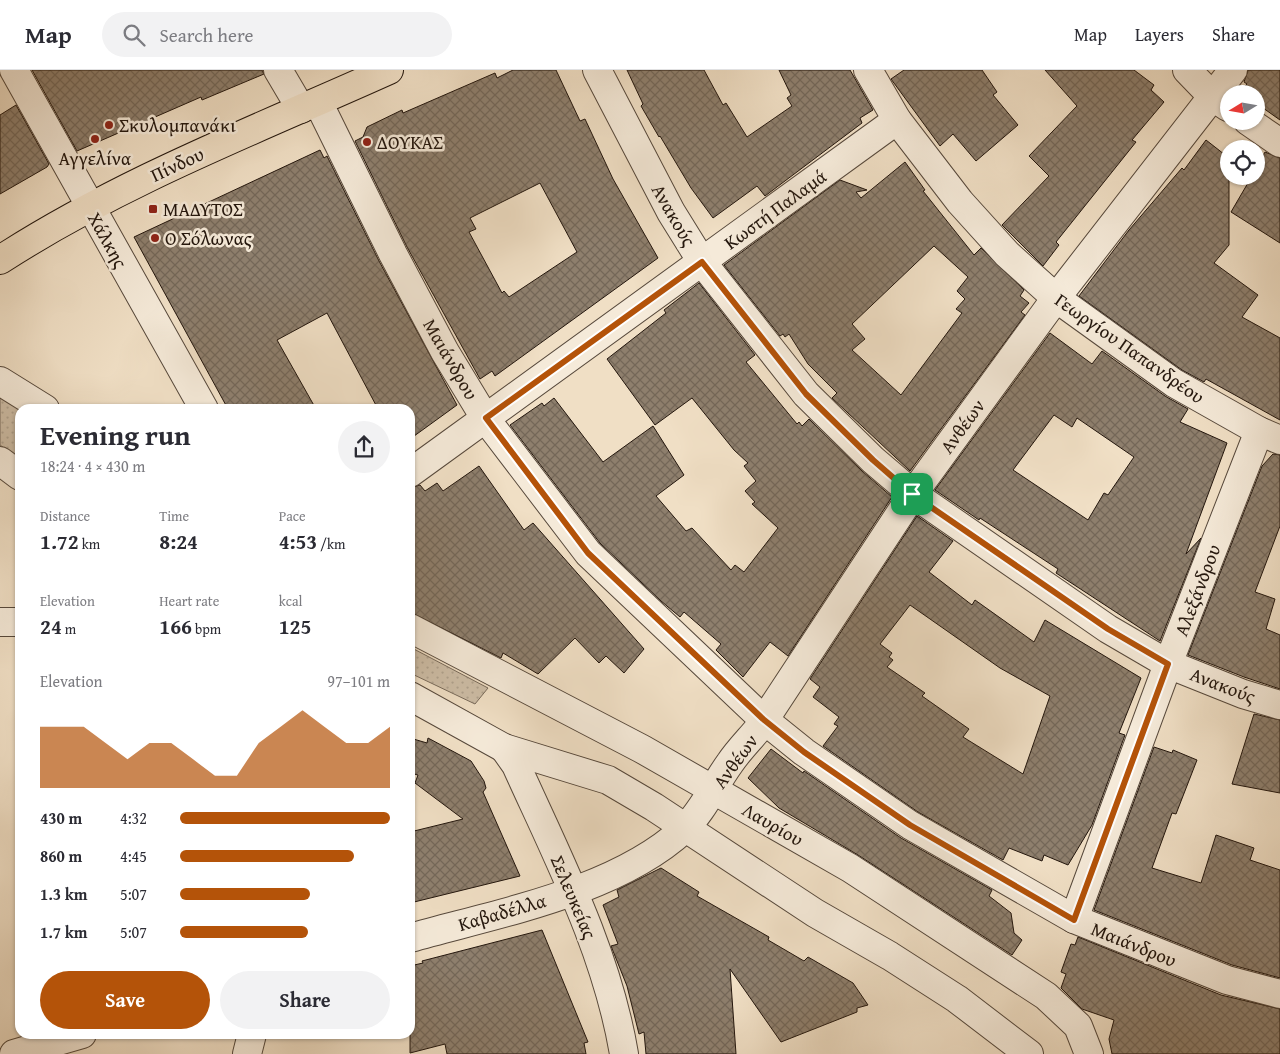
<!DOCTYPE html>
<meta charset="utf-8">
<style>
body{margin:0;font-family:"Gentium Book Plus",serif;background:#f2f2f3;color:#2b2b33;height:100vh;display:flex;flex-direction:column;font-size:19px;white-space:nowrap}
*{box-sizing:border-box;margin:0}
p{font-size:16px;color:#7c7c81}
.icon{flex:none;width:28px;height:28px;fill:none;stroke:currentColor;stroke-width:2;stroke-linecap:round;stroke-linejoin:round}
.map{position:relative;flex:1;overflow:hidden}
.details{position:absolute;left:15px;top:334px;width:400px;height:635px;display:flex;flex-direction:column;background:#fff;border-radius:15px;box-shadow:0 1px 4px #0004}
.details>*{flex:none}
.needle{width:32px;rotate:259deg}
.tools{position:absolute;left:1220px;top:15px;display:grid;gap:10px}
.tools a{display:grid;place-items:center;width:45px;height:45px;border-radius:50%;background:#fff;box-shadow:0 1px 4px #0004;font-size:25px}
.pin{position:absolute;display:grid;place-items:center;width:42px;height:42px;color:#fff;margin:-21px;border-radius:10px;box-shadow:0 2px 8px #0006}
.round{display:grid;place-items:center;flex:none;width:52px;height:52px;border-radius:26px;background:#f2f2f3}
.overview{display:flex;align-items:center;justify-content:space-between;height:85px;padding:0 25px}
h1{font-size:28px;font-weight:700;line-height:38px}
.stats{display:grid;grid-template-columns:repeat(3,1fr);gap:8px;height:85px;padding:5px 25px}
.stats div{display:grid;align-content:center}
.stats b{font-size:21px;font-weight:700}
.stats small{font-size:14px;font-weight:400}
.stats p{font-size:14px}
.chart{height:140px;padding:10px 25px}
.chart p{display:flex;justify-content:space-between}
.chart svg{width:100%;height:90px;margin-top:5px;fill:#b45309;opacity:.7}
.primary-button{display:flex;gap:10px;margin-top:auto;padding:10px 25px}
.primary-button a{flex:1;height:58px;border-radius:30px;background:#b45309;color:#fff;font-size:20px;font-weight:700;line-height:58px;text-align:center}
.primary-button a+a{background:#f2f2f3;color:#2b2b33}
ul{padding:0 25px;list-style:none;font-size:16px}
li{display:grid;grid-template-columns:80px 60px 1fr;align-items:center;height:38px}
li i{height:12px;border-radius:6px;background:#b45309}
header{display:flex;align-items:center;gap:30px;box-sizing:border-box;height:70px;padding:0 25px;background:#fff;border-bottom:1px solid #e1e1e2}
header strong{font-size:24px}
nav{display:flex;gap:28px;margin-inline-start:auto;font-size:18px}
.search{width:350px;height:45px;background:#f2f2f3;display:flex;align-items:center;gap:12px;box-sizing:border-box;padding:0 18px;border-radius:28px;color:#7c7c81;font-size:19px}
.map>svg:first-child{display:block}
.green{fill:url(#green-dots);stroke:#786a5a}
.building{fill:url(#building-cross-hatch);stroke:#23160d;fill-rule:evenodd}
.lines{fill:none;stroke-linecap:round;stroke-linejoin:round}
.minor-casing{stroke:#56483b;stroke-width:30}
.major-casing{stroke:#23160d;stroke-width:30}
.minor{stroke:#f5ead9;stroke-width:28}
.major{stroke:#f0dfc5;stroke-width:28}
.route-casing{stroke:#fff;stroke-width:10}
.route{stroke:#b45309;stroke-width:6}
.poi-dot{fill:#8f2418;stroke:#f5ead9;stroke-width:2}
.labels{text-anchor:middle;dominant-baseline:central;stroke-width:5;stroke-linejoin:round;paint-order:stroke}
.poi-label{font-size:19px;fill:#23160d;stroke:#f5ead9;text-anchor:start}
.street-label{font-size:19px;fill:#23160d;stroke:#f5ead9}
</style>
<header>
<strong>Map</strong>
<div class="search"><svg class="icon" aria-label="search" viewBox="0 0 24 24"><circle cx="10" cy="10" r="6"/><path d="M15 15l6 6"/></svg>Search here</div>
<nav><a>Map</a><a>Layers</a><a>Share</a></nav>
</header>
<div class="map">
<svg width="1280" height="984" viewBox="0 0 1280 984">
<defs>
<pattern id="green-dots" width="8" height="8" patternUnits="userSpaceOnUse" patternTransform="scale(1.25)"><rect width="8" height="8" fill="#cdbda6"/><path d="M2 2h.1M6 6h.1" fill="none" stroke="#b0a28e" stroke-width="1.8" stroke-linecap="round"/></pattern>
<pattern id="building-cross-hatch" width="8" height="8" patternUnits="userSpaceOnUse" patternTransform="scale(1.25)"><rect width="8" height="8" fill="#8e7f6d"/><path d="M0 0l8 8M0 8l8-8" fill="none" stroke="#746758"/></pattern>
</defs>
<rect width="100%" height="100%" fill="#f0dfc5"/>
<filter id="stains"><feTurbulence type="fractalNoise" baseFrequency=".004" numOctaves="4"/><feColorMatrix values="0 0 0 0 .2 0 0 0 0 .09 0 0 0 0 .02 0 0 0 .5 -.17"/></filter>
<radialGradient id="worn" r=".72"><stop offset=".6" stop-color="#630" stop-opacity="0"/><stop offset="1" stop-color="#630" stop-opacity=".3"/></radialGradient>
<g class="green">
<polygon points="0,304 20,339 20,389 0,375"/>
<polygon points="410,577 488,618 475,634 410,603"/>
</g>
<g class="building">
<polygon points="32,0 262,0 264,4 202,30 201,27 77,81"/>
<path d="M 513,0 L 556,0 L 580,51 L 585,49 L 613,109 L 658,188 L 495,306 L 492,301 L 480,309 L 407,177 L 355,71 L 363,67 L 367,57 L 402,40 L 403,43 L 495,3 L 497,8 ZM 540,113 L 577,182 L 509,227 L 504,221 L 502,223 L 469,162 L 476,159 L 470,148 Z"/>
<polygon points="627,0 704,0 723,35 726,33 747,67 792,36 787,28 791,25 779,0 850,0 873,40 860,48 862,53 765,126 757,116 713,148 691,118 660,66 659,67 641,36 643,34"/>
<polygon points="904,0 982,0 997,22 993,25 1018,55 976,91 953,64 940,76 891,9"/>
<polygon points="1045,0 1134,0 1154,15 1151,20 1164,32 1132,70 1136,72 1056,172 1059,175 1043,196 1002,155 1049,106 1029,86 1077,36"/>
<polygon points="1248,0 1280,0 1280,50 1256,33 1256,24 1240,22 1247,14 1244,12"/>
<polygon points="16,35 49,94 47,97 0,124 0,45"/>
<polygon points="1206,70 1229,88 1229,175 1214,193 1258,225 1242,247 1280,268 1280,350 1206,309 1204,312 1182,300 1079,226 1129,160 1182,98 1184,100"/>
<polygon points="320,80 324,88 327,86 379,191 457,335 410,369 410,339 378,339 327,243 277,270 316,339 228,339 134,167"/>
<polygon points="1265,82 1280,88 1280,173 1231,142 1252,106 1256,106 1256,98"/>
<path d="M 905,92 L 925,120 L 923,121 L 974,185 L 981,178 L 1024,220 L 1020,226 L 1029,233 L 1021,242 L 1025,245 L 910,401 L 832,328 L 837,323 L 808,294 L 789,264 L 785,267 L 783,264 L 780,266 L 724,195 L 840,110 L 867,120 L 856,122 L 861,128 ZM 934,176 L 968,207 L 957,221 L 965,229 L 956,239 L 962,243 L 901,325 L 852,280 L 865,269 L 852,254 Z"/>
<polygon points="699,213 755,285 746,292 797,354 799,352 802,356 809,349 862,401 892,427 788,586 770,572 743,607 716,580 721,574 684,542 680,547 661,531 600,473 510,355 542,333 544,336 554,328 603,392 653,356 684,405 656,426 686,461 692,458 731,500 735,495 744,502 778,458 752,434 755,432 745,421 756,411 744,396 748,393 734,380 692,328 655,355 607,289 666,243 664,240"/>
<path d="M 1050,263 L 1092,294 L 1102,281 L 1165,326 L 1188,339 L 1180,352 L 1227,373 L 1186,484 L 1201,468 L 1160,571 L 1056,503 L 1058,499 L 980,448 L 979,450 L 935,420 ZM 1054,345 L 1072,357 L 1077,348 L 1134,387 L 1108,425 L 1104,423 L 1088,450 L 1013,400 Z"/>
<polygon points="1273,384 1280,385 1280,456 1255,522 1275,529 1266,559 1280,565 1280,619 1244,607 1188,585 1262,396"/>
<polygon points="479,396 524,460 533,453 644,579 624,603 606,586 599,593 575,568 538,604 503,583 501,588 410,542 410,418 420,415 425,421 437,413 443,421"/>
<path d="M 917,446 L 953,471 L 929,502 L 972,535 L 975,530 L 1034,572 L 1045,550 L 1141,608 L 1119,663 L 1125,665 L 1092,755 L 1068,795 L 1044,785 L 1042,791 L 1009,778 L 1003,790 L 918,742 L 823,676 L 838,656 L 834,654 L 839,647 L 813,627 L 820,617 L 810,609 ZM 910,535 L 1000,598 L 1050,626 L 1023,704 L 963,667 L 969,659 L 922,626 L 925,623 L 887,597 L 893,590 L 889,587 L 892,583 L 880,574 Z"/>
<polygon points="1254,644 1280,650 1280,723 1232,714"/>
<polygon points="410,668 427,673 428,668 471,691 484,711 486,718 483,722 520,806 410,833 410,762 463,749 415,713 418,705 410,703"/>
<polygon points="1154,677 1172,683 1173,680 1197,690 1176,744 1172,743 1152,798 1201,813 1216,765 1254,778 1250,790 1280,800 1280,908 1232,895 1094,840"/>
<polygon points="771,679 803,703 804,701 901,768 992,820 989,826 1011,843 1014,863 1022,870 1012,885 858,785 779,738 748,708"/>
<polygon points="661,798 699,822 697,826 769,867 768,870 804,891 808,887 853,913 868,935 857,938 857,942 781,972 730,899 736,984 646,984 644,962 639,964 627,916 611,876 618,874 603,835 619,827 617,820"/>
<polygon points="542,860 588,972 584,973 586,984 447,984 445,974 410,983 410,896 423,893 422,891"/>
<polygon points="1078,867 1221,925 1280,939 1280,984 1112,984 1109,969 1114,950 1082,939 1061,918 1066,904 1061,902 1071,874 1075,875"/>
</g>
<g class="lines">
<defs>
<g id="minor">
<polyline points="14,0 204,339"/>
<polyline points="278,0 301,39"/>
<polyline points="597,0 671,142 702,192 806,324 873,390 913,424 1108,559 1168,594 1243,624 1280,635"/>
<polyline points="868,0 897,50 960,132 1007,184 1056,228 1174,313 1259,361 1280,370"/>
<polyline points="1187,0 1213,27 1228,37"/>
<polyline points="318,32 393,184 445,282 485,348 588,483 763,649 804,682 910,755 1074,849 1227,910 1280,924"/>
<polyline points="1248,51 1280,73"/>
<polyline points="0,311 45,339"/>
<polyline points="0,391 20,406"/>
<polyline points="410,403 897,50"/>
<polyline points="0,552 20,552"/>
<polyline points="410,558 642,679 850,798 1046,926 1078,956 1089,984"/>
<polyline points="410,626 504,678 608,710 654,737 815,843 890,886 957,929 1029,984"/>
<path d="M 504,678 L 516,695 C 558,788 607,882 624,984"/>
<polyline points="1074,849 1168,594 1259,361"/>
<path d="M 410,868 C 498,843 616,822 684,759 C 703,741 714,715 730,693 C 738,681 749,670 759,658 L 913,424 L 1056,228 L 1233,0"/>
<polyline points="14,984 82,964"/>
<polyline points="247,984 252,964"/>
</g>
<path id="major" d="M 0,190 C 122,111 258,59 389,0"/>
</defs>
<use href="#minor" class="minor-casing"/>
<use href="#major" class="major-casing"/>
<use href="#minor" class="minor"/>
<use href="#major" class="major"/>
</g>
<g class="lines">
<defs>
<polygon id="route" points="702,192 806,324 873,390 912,424 1108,559 1168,594 1074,850 910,755 804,682 763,649 588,483 486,348"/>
</defs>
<use href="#route" class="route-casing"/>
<use href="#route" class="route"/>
</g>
<g class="poi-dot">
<circle cx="109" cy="55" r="5"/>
<circle cx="95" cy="69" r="5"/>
<circle cx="367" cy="72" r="5"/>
<rect x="148" y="134" width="10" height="10" rx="2.5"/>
<circle cx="155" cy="168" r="5"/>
</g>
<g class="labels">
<g class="poi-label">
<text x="119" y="55">Σκυλομπανάκι</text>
<text x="377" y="72">ΔΟΥΚΑΣ</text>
<text x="95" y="88" text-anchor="middle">Αγγελίνα</text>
<text x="163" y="139">ΜΑΔΥΤΟΣ</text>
<text x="165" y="168">Ο Σόλωνας</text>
</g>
<g class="street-label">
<text transform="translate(177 94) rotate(-25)">Πίνδου</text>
<text transform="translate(775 139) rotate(-36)">Κωστή Παλαμά</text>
<text transform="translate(674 145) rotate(60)">Ανακούς</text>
<text transform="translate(108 170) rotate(61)">Χάλκης</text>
<text transform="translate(1130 278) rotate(35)">Γεωργίου Παπανδρέου</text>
<text transform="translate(451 289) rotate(60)">Μαιάνδρου</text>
<text transform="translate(962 356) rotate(-54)">Ανθέων</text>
<text transform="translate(1197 520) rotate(-69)">Αλεξάνδρου</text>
<text transform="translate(1223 615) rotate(21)">Ανακούς</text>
<text transform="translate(735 691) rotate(-54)">Ανθέων</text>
<text transform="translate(773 754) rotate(30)">Λαυρίου</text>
<text transform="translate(574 827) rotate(67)">Σελευκείας</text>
<text transform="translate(502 842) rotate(-16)">Καβαδέλλα</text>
<text transform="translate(1134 874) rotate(22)">Μαιάνδρου</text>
</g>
</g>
<rect width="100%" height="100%" filter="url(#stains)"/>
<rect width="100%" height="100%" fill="url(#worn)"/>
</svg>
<div class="tools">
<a><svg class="needle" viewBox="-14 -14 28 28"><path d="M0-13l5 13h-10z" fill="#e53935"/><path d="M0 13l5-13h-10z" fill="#7c7c81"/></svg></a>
<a><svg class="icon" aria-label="locate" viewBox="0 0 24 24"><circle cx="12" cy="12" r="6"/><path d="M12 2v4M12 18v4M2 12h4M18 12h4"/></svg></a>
</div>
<div class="pin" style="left:912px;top:424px;background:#1e9e55"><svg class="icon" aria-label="arrive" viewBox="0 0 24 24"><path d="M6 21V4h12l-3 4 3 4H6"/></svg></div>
<section class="details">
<div class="overview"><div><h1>Evening run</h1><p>18:24 · 4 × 430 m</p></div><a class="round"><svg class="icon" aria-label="share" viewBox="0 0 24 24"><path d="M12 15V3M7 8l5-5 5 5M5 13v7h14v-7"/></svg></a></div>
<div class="stats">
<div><p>Distance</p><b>1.72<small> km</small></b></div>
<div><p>Time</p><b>8:24</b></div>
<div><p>Pace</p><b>4:53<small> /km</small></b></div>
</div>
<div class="stats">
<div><p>Elevation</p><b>24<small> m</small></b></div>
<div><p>Heart rate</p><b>166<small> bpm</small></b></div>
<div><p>kcal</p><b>125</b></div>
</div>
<div class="chart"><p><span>Elevation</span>97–101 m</p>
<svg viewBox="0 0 160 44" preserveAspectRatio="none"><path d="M0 44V14L10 14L20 14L30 22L40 30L50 22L60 22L70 30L80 38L90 38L100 22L110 14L120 6L130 14L140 22L150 22L160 14V44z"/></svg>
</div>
<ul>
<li><b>430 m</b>4:32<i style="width:100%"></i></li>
<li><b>860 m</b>4:45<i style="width:83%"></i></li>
<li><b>1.3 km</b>5:07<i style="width:62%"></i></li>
<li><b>1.7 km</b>5:07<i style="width:61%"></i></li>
</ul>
<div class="primary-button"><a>Save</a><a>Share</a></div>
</section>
</div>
